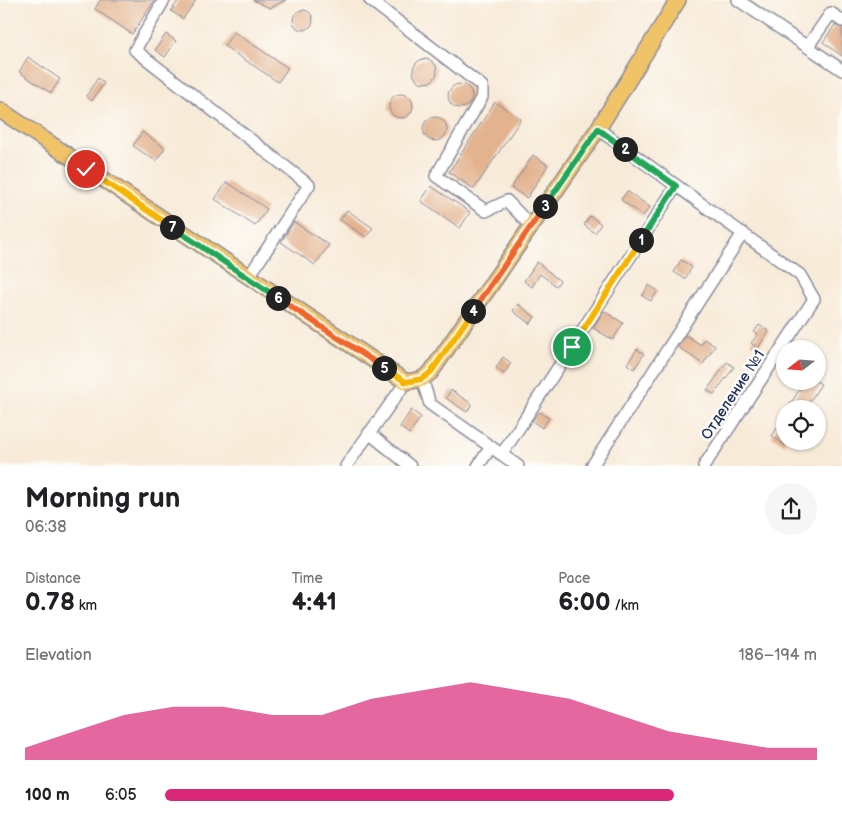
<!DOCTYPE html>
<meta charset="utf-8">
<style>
body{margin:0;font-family:"Balsamiq Sans",sans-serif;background:#f6f6f6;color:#202124;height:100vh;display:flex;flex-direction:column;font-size:19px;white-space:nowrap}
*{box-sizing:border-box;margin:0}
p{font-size:16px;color:#757577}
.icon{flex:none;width:28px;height:28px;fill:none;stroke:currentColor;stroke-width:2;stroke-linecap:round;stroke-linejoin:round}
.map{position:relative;height:466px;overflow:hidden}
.sheet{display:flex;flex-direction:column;background:#fff;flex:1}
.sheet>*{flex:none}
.needle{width:32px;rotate:253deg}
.buttons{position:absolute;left:776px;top:340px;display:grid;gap:10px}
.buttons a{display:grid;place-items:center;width:50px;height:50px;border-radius:50%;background:#fff;box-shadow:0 1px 4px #0004;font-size:25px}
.pin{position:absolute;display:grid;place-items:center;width:42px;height:42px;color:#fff;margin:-21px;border:2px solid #fff;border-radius:50%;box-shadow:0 1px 5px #0007}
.km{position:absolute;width:25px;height:25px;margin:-12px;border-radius:50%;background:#222;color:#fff;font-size:14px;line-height:25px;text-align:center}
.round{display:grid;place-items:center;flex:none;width:52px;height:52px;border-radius:26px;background:#f6f6f6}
.head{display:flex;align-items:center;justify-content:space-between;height:85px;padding:0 25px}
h1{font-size:28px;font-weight:600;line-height:38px}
.stats{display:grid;grid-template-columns:repeat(3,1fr);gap:8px;height:85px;padding:5px 25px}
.stats div{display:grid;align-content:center}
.stats b{font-size:25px;font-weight:600}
.stats small{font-size:14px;font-weight:400}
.stats p{font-size:14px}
.chart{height:140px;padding:10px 25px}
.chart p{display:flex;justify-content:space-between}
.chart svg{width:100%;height:90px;margin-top:5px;fill:#db2777;opacity:.7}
ul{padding:0 25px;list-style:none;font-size:16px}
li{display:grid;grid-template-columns:80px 60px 1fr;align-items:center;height:38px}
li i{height:12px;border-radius:6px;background:#db2777}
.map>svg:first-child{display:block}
.building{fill:#e3b38f}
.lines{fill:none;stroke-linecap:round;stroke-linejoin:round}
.minor-casing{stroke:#8a8c9b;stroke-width:14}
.major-casing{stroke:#8a8c9b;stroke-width:18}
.minor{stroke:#fff;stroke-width:11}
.major{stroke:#f0c369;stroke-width:15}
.split-1-casing{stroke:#fff;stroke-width:10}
.split-2-casing{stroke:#fff;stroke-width:10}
.split-3-casing{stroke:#fff;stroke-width:10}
.split-4-casing{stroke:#fff;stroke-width:10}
.split-5-casing{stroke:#fff;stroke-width:10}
.split-6-casing{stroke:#fff;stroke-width:10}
.split-7-casing{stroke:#fff;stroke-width:10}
.split-8-casing{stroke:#fff;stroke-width:10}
.split-1{stroke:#f5b400;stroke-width:6}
.split-2{stroke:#22a559;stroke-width:6}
.split-3{stroke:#22a559;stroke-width:6}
.split-4{stroke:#f0652b;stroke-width:6}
.split-5{stroke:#f5b400;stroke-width:6}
.split-6{stroke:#f0652b;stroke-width:6}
.split-7{stroke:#22a559;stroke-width:6}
.split-8{stroke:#f5b400;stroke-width:6}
.labels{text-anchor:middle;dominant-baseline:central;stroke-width:5;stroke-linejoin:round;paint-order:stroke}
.street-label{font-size:15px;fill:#1b2f5e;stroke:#fdfcf7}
</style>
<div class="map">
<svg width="842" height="466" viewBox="0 0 842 466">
<rect width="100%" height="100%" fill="#fdfcf7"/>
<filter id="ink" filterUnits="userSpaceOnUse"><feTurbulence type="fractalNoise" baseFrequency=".02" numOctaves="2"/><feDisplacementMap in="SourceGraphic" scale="10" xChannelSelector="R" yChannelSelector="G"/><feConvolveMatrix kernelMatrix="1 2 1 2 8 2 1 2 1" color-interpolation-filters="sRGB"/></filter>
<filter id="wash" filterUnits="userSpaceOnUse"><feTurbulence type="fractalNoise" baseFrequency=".0096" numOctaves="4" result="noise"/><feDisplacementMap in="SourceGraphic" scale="20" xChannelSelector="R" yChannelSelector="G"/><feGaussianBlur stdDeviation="1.12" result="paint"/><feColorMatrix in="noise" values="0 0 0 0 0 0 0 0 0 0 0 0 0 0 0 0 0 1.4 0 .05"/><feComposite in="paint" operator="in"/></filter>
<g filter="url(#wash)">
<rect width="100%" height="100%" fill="#f8ead8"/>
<g id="blocks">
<g class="building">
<polygon points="100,0 155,0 132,34 95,9"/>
<polygon points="179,0 196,0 183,19 171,11"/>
<polygon points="253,0 286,0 270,8"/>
<circle cx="303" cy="20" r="10"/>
<polygon points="835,25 842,28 842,56 823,42"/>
<polygon points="234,32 288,68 278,82 224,46"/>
<polygon points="166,34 176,41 165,57 155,50"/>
<polygon points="28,57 60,79 51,93 19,72"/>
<circle cx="425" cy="71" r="12"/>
<polygon points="98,78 104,83 92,101 86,96"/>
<circle cx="460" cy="96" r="12"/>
<circle cx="401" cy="106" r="12"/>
<polygon points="495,102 521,119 474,189 449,172"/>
<circle cx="435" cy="129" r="12"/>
<polygon points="142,132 165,148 156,161 133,146"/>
<polygon points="533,155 548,165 527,198 511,188"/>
<polygon points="227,182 267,209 255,226 215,199"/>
<polygon points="431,186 470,212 460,228 421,201"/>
<polygon points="627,191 650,207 643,216 621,200"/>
<polygon points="347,210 373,228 366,237 340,220"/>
<polygon points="590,216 601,224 595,233 584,225"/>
<polygon points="294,222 329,245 315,265 281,242"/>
<polygon points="681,260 692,267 685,279 674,272"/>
<polygon points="537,262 560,281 556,286 540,274 532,287 524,281"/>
<polygon points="649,285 658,291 651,301 642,296"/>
<polygon points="518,304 535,317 530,324 513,311"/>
<polygon points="604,311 623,323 613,340 593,328"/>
<polygon points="759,325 769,331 758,348 751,343 758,334 754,332"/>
<polygon points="686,335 701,345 704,339 715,346 703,364 678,347"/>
<polygon points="637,349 644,354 634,369 627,364"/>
<polygon points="503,357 511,363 504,374 496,368"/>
<polygon points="727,362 734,367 714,394 707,390"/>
<polygon points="805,381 816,381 821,384 805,409 787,409"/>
<polygon points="451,390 472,404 467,412 446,398"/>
<polygon points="411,410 421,417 409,434 400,427"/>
<polygon points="539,412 549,418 542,428 532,421"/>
<polygon points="777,428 785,433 785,445 772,436"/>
</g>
</g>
</g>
<g filter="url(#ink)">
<use href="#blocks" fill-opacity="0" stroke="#8a8c9b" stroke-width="1"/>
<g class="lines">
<defs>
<g id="minor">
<polyline points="164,0 135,50 309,185 248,278"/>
<polyline points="370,0 482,86 482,97 436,176 486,211 507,201 531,226"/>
<polyline points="738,0 842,70"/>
<polyline points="808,46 831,13 842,21"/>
<polyline points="598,129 800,275 814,299 704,466"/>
<polyline points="422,379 430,404 518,466"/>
<polyline points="369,433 410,466"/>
<polyline points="502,454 676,186"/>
<polyline points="346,466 406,382"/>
<polyline points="478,466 491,447"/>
<polyline points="592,466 743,233"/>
</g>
<polyline id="major" points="0,110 406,382 422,379 431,372 598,129 678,0"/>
</defs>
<use href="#minor" class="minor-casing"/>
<use href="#major" class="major-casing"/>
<use href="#minor" class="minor"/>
<use href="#major" class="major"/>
</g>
</g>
<g class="lines" filter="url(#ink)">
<defs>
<polyline id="split-1" points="572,347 641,240"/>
<polyline id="split-2" points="625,149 676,186 641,240"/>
<polyline id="split-3" points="545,206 598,129 625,149"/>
<polyline id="split-4" points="473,311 545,206"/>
<polyline id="split-5" points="384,368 406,382 422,379 431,372 473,311"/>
<polyline id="split-6" points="278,298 384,368"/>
<polyline id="split-7" points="172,227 278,298"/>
<polyline id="split-8" points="86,169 172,227"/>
</defs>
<use href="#split-1" class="split-1-casing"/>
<use href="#split-2" class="split-2-casing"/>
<use href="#split-3" class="split-3-casing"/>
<use href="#split-4" class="split-4-casing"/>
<use href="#split-5" class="split-5-casing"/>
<use href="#split-6" class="split-6-casing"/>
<use href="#split-7" class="split-7-casing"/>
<use href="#split-8" class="split-8-casing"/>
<use href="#split-1" class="split-1"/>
<use href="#split-2" class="split-2"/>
<use href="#split-3" class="split-3"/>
<use href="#split-4" class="split-4"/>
<use href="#split-5" class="split-5"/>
<use href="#split-6" class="split-6"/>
<use href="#split-7" class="split-7"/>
<use href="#split-8" class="split-8"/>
</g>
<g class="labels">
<g class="street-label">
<text transform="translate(733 395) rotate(-57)">Отделение №1</text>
</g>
</g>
</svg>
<div class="buttons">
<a><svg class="needle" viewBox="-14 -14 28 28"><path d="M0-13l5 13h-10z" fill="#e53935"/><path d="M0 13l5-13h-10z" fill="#757577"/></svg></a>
<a><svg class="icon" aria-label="locate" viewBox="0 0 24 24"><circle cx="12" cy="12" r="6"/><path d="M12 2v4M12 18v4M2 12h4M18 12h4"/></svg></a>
</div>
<div class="pin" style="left:572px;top:347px;background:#1e9e55"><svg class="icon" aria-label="arrive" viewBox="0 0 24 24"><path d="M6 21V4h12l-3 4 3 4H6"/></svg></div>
<div class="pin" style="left:86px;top:169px;background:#d93025"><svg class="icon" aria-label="check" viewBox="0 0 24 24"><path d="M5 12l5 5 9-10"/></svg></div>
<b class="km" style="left:641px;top:240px">1</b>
<b class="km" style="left:625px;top:149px">2</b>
<b class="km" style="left:545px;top:206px">3</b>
<b class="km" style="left:473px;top:311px">4</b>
<b class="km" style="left:384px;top:368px">5</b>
<b class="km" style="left:278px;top:298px">6</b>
<b class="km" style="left:172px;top:227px">7</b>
</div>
<section class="sheet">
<div class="head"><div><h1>Morning run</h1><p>06:38</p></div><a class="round"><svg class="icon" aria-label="share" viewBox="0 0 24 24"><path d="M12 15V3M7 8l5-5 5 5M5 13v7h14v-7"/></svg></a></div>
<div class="stats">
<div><p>Distance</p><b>0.78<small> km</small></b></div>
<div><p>Time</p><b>4:41</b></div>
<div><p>Pace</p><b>6:00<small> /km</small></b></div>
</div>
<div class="chart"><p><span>Elevation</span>186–194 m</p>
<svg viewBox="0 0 160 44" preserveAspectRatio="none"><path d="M0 44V38L10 30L20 22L30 18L40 18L50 22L60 22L70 14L80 10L90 6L100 10L110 14L120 22L130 30L140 34L150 38L160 38V44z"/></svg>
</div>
<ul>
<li><b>100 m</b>6:05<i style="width:78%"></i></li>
</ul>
</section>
